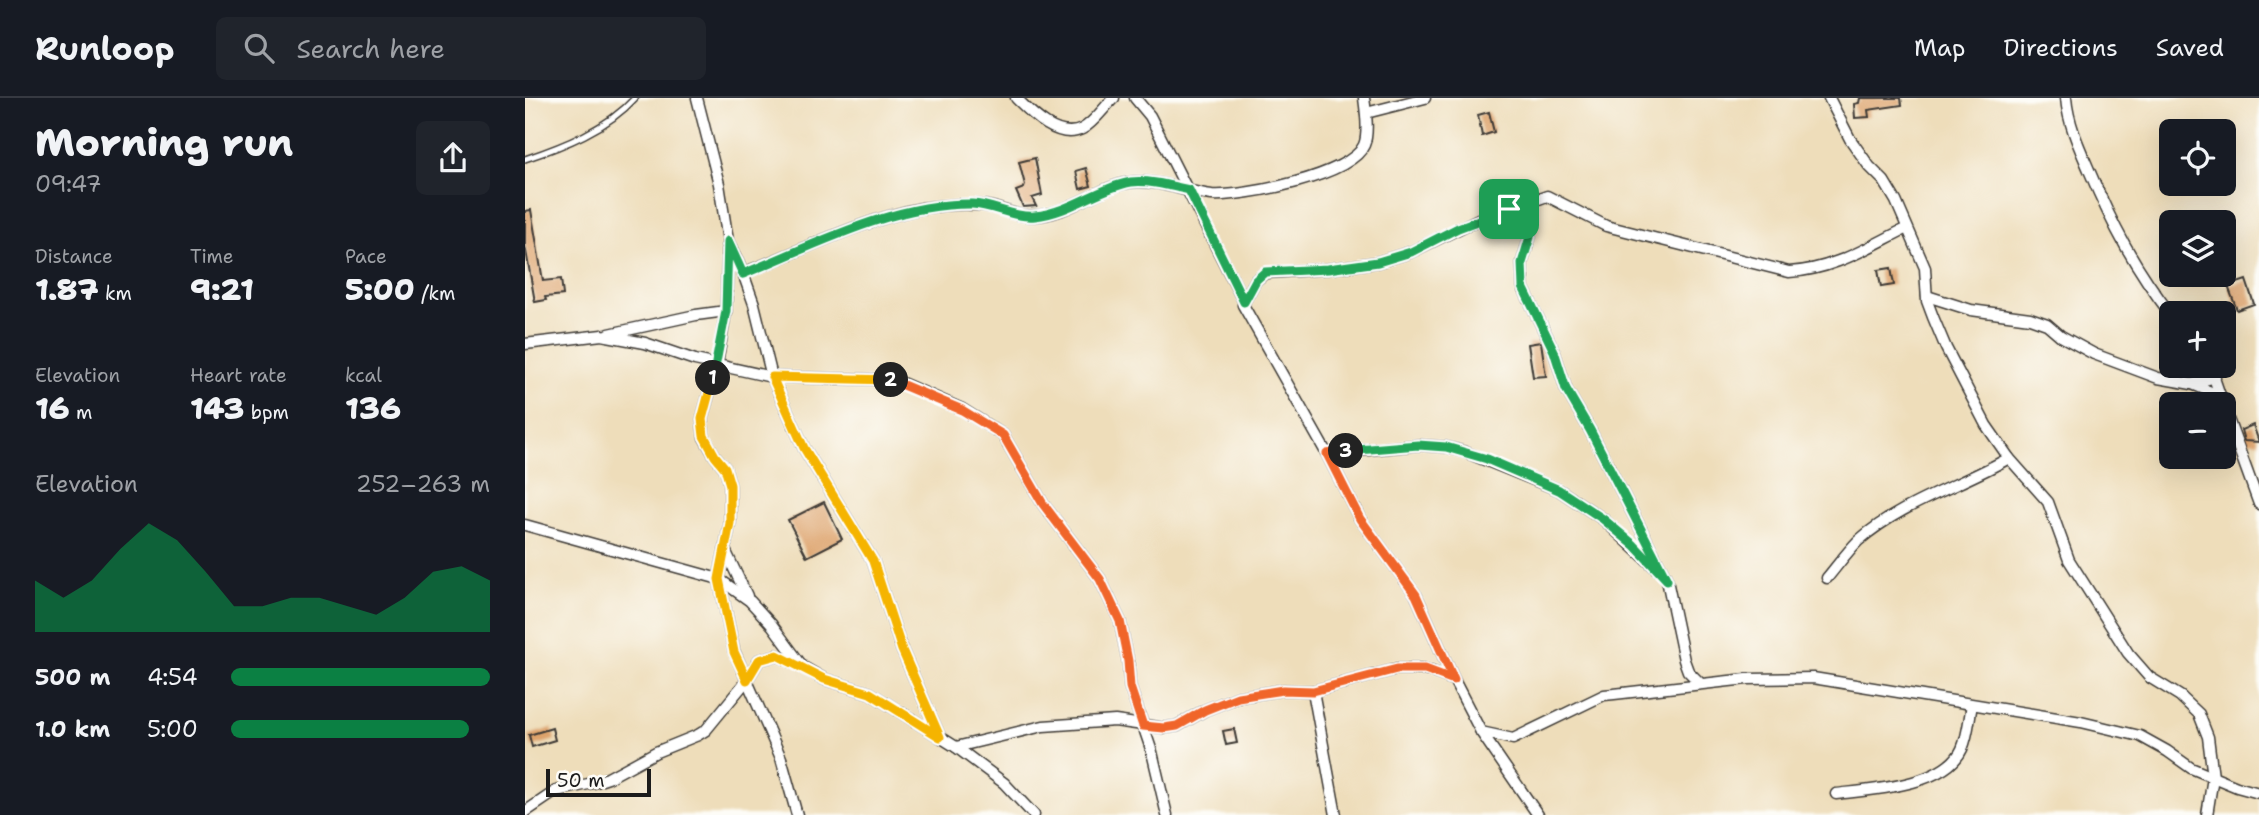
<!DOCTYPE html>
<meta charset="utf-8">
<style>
body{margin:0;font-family:"Shantell Sans",sans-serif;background:#20242c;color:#f1f3f6;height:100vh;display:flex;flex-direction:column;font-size:26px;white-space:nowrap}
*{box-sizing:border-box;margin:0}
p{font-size:23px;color:#9ea1a6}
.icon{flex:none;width:38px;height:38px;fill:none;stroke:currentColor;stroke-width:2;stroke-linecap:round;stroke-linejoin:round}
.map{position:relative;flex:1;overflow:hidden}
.sheet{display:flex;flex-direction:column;background:#171b24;width:525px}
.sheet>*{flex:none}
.fabs{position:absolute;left:1634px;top:21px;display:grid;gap:14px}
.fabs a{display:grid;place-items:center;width:77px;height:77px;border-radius:10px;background:#171b24;box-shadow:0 7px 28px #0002;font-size:35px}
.scale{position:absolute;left:21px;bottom:18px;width:105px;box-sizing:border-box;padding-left:7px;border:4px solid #1c1c1c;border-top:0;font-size:19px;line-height:24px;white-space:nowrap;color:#1c1c1c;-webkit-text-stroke:5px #fdfcf7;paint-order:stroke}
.pin{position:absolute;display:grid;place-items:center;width:60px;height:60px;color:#fff;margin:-30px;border-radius:14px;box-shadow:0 4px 10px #0006}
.km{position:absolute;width:35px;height:35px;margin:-18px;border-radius:50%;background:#222;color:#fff;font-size:19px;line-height:35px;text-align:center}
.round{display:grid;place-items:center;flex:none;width:74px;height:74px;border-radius:10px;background:#20242c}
.headline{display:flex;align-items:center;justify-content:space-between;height:119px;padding:0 35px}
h1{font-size:38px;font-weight:800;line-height:52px}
.stats{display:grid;grid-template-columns:repeat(3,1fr);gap:10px;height:119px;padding:7px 35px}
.stats div{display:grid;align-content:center}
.stats b{font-size:30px;font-weight:800}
.stats small{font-size:19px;font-weight:400}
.stats p{font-size:19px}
.chart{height:196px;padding:14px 35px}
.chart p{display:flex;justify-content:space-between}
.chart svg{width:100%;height:126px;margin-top:7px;fill:#0b8043;opacity:.7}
ul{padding:0 35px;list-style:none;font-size:23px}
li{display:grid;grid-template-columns:112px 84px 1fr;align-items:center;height:52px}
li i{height:18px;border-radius:9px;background:#0b8043}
header{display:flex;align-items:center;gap:42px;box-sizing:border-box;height:98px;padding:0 35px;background:#171b24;border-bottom:2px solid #363941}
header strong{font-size:33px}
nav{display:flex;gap:38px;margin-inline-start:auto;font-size:24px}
.search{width:490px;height:63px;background:#20242c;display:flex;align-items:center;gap:18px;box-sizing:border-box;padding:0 24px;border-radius:10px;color:#9ea1a6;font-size:26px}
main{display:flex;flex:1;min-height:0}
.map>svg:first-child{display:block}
.building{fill:#dda26a}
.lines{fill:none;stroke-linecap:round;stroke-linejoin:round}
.service-casing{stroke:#3c3934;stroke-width:8}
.minor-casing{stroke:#3c3934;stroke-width:13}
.service{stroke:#fff;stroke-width:5}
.minor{stroke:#fff;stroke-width:10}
.split-1-casing{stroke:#fff;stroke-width:14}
.split-2-casing{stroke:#fff;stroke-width:14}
.split-3-casing{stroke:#fff;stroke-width:14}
.split-4-casing{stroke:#fff;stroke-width:14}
.split-1{stroke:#22a559;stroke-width:9}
.split-2{stroke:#f5b400;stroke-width:9}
.split-3{stroke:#f0652b;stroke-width:9}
.split-4{stroke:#22a559;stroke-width:9}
</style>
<header>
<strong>Runloop</strong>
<div class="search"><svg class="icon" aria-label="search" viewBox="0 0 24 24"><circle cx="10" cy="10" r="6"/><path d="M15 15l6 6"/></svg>Search here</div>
<nav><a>Map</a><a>Directions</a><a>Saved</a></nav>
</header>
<main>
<section class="sheet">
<div class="headline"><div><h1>Morning run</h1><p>09:47</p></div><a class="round"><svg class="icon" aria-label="share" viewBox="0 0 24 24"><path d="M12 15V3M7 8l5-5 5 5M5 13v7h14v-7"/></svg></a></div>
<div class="stats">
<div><p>Distance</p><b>1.87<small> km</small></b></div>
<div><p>Time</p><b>9:21</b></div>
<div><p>Pace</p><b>5:00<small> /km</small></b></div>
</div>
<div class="stats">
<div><p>Elevation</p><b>16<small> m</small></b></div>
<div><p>Heart rate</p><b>143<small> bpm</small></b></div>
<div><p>kcal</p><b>136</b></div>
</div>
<div class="chart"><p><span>Elevation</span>252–263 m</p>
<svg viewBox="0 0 160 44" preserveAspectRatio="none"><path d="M0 44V26L10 32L20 26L30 15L40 6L50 12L60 23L70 35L80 35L90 32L100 32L110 35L120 38L130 32L140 23L150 21L160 26V44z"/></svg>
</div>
<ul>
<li><b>500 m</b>4:54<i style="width:100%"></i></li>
<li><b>1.0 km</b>5:00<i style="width:92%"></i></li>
</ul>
</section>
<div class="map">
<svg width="1734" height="717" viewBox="0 0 1734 717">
<rect width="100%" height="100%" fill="#fdfcf7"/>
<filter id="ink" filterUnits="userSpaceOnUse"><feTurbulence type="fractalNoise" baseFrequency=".0143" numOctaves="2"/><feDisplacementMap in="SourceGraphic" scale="14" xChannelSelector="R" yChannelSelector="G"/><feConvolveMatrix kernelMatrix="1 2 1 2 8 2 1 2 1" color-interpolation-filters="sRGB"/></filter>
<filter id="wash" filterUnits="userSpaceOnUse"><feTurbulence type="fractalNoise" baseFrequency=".00686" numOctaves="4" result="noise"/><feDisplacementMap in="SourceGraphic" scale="28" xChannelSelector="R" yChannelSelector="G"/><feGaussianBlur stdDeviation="1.57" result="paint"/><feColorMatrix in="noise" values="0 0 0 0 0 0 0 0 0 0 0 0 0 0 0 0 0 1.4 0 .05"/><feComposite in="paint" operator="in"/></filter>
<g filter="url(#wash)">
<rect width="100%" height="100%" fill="#eeddba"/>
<g id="blocks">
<g class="building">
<polygon points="1335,0 1376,0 1377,7 1343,12 1344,19 1330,20 1329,6 1334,5"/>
<polygon points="964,14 969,34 957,38 953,17"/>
<polygon points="510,60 517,97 507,100 511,108 498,109 491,93 499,90 500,87 494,64"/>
<polygon points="561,70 566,88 555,91 551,73"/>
<polygon points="6,112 18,183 36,181 38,197 20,199 21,202 10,204 0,147 0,113"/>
<polygon points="1366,170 1369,187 1356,189 1353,172"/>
<polygon points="1721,182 1729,206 1712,212 1703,188"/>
<polygon points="1016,244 1021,278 1008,279 1003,246"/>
<polygon points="1728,327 1734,344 1719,343 1716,332"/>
<polygon points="299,404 317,441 282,459 263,422"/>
<polygon points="27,630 30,642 7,649 4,637"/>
<polygon points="709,631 712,645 701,647 698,633"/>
</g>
</g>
</g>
<g filter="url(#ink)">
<use href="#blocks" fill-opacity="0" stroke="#3c3934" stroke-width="2"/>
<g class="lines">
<defs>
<path id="service" d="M 0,61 C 39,48 82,31 110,0"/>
<g id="minor">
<polyline points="172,0 194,86 203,143 201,213 192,266 177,321 179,339 190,358 200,370 205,387 205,425 194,481 209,553 256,660 272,717"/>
<path d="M 491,0 C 506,15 533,43 557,31 C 569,25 579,9 589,0"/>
<polyline points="610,0 625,18 719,204 718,207 802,356 835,421 891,497 929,582 956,634 1013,717"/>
<polyline points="1304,0 1325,41 1344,68 1359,83 1371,103 1400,170 1402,203 1408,219 1421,250 1461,327 1484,360 1523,404 1544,462 1603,555 1624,579 1655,598 1674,616 1683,639 1688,679 1682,717"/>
<path d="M 1541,0 C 1543,25 1554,49 1564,72 C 1587,127 1610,170 1647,218"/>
<polyline points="841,15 900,0"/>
<polyline points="984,111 995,122 1005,139 997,165 998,189 1029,253 1041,291 1065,332 1142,482 1159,562 1163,573 1175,585"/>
<polyline points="204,145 218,175 229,206 247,279 279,350 348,463 377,552 415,639"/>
<path d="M 218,175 C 276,153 336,122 398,110 C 419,107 445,104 467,109 C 480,112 494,119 508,118 C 545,117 575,87 608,84 C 635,82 660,94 687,97 C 718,99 826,78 839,47 C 844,35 841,14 839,0"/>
<polyline points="1402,198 1446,212 1505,220 1522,226 1536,238 1569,256 1633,280 1667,286 1690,279"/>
<path d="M 719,204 L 731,182 L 740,175 L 803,171 L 853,164 L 886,154 L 962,117 L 992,109 L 1022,98 L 1081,128 L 1264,174 C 1308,172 1343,149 1382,130"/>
<polyline points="84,236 171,217 201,213"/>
<polyline points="0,246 77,237 120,245 170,262 247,279 370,282 437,311 478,337 518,406 575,481 595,523 603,563 605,589 627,654 642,717"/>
<polyline points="1685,268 1698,306"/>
<polyline points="1667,286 1696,298"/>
<polyline points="1699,310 1734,406"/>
<polyline points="802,356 893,347 921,349 940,354 1034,392 1078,421 1133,472"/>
<polyline points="0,427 194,481 225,503 247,527 278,569 299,581 345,595 431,649 479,685 509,717"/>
<polyline points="201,454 222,498"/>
<path d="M 1302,480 C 1312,468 1322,454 1333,443 C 1376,405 1435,388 1484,360"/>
<polyline points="788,593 811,717"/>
<polyline points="956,634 988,641 1079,597 1089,596 1222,581 1288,580 1556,624 1615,638 1642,653 1666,670 1712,689 1734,695"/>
<polyline points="431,649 518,628 590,623 639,630 652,628 680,612 713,599 758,592 788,593 872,571 900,571 929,582"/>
<path d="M 1311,696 C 1346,692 1420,688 1437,651 C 1443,638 1444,621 1447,607"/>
<polyline points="0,714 31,693 68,685 83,680 131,654 173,637 181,632 222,582 234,562 252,557 272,566"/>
</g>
</defs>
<use href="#service" class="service-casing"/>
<use href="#minor" class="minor-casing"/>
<use href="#service" class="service"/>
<use href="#minor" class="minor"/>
</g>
</g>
<g class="lines" filter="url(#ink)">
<defs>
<path id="split-1" d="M 188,280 L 201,213 L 203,143 L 218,176 C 290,147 368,105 447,106 C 469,107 489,120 510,118 C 546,114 573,90 606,84 C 625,82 646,88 664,92 L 719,204 L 731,182 L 740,174 L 803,171 L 853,164 L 886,154 L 933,130 L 984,111"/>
<polyline id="split-2" points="188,280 177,321 179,338 190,358 200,370 205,387 205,425 194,481 209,554 222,582 234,562 252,557 299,581 345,595 415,639 377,552 348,463 279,350 247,279 366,282"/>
<polyline id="split-3" points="366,282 437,312 478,337 518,406 575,481 595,523 603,563 605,589 618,628 639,630 652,628 680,612 713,599 758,592 788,593 872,571 900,571 929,582 891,497 835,421 802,356 821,353"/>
<polyline id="split-4" points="821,353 893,347 921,349 962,361 1034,392 1078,421 1109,447 1142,482 1065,332 1041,291 1029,253 998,189 997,165 1005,139 995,122 984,111"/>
</defs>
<use href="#split-1" class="split-1-casing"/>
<use href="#split-2" class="split-2-casing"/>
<use href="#split-3" class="split-3-casing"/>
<use href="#split-4" class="split-4-casing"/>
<use href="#split-1" class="split-1"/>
<use href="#split-2" class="split-2"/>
<use href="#split-3" class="split-3"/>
<use href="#split-4" class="split-4"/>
</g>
</svg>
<div class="fabs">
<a><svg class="icon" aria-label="locate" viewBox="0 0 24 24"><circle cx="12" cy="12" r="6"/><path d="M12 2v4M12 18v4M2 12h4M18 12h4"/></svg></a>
<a><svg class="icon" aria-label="layers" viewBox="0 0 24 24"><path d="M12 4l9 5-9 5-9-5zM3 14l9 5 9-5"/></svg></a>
<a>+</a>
<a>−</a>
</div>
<div class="scale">50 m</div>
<div class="pin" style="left:984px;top:111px;background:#1e9e55"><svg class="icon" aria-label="arrive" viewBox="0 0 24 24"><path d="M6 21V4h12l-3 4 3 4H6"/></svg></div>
<b class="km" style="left:188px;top:280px">1</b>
<b class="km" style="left:366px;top:282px">2</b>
<b class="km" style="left:821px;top:353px">3</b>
</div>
</main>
